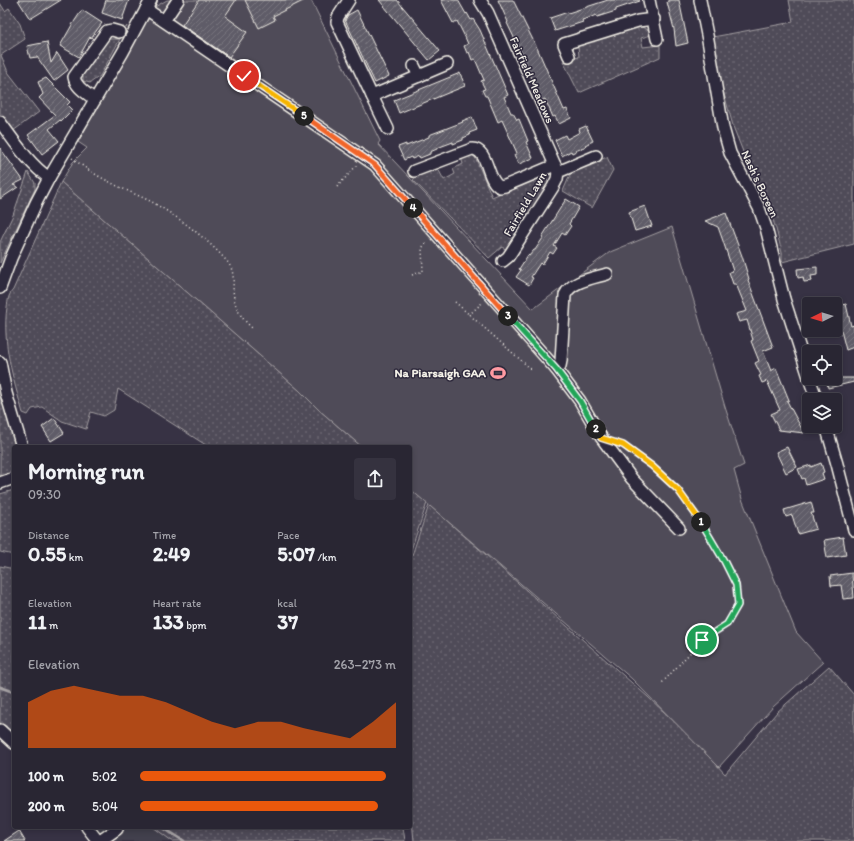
<!DOCTYPE html>
<meta charset="utf-8">
<style>
body{margin:0;font-family:Itim,sans-serif;background:#35323f;color:#f1f3f6;height:100vh;display:flex;flex-direction:column;font-size:15px;white-space:nowrap}
*{box-sizing:border-box;margin:0}
p{font-size:13px;color:#a5a5ac}
.icon{flex:none;width:22px;height:22px;fill:none;stroke:currentColor;stroke-width:2;stroke-linecap:round;stroke-linejoin:round}
.map{position:relative;flex:1;overflow:hidden}
.sheet{position:absolute;left:12px;top:445px;width:400px;height:384px;display:flex;flex-direction:column;background:#292633;border-radius:4px;box-shadow:0 2px 6px #0003,0 0 0 1px #45434e}
.sheet>*{flex:none}
.needle{width:26px;rotate:265deg}
.buttons{position:absolute;left:802px;top:297px;display:grid;gap:8px}
.buttons a{display:grid;place-items:center;width:40px;height:40px;border-radius:4px;background:#292633;box-shadow:0 2px 6px #0003,0 0 0 1px #45434e;font-size:20px}
.pin{position:absolute;display:grid;place-items:center;width:34px;height:34px;color:#fff;margin:-17px;border:2px solid #fff;border-radius:50%;box-shadow:0 1px 4px #0007}
.km{position:absolute;width:20px;height:20px;margin:-10px;border-radius:50%;background:#222;color:#fff;font-size:11px;line-height:20px;text-align:center}
.round{display:grid;place-items:center;flex:none;width:42px;height:42px;border-radius:4px;background:#35323f}
.headline{display:flex;align-items:center;justify-content:space-between;height:68px;padding:0 16px}
h1{font-size:22px;font-weight:800;line-height:30px}
.metrics{display:grid;grid-template-columns:repeat(3,1fr);gap:6px;height:68px;padding:4px 16px}
.metrics div{display:grid;align-content:center}
.metrics b{font-size:20px;font-weight:800}
.metrics small{font-size:11px;font-weight:400}
.metrics p{font-size:11px}
.chart{height:112px;padding:8px 16px}
.chart p{display:flex;justify-content:space-between}
.chart svg{width:100%;height:72px;margin-top:4px;fill:#ea580c;opacity:.7}
ul{padding:0 16px;list-style:none;font-size:13px}
li{display:grid;grid-template-columns:64px 48px 1fr;align-items:center;height:30px}
li i{height:10px;border-radius:5px;background:#ea580c}
.map>svg:first-child{display:block}
.built{fill:#433f4e}
.grass{fill:url(#grass-dots);stroke:#a29ea0}
.park{fill:#504b59;stroke:#a29ea0}
.lines{fill:none;stroke-linecap:round;stroke-linejoin:round}
.stream{stroke:#a6a2a4;stroke-width:3}
.building{fill:url(#building-hatch);stroke:#f4f1e8}
.minor-casing{stroke:#f4f1e8;stroke-width:14}
.path{stroke:#f4f1e8;stroke-width:1.5;stroke-dasharray:1 3;stroke-linecap:butt}
.minor{stroke:#2f2a3d;stroke-width:11}
.split-1-casing{stroke:#fff;stroke-width:8}
.split-2-casing{stroke:#fff;stroke-width:8}
.split-3-casing{stroke:#fff;stroke-width:8}
.split-4-casing{stroke:#fff;stroke-width:8}
.split-5-casing{stroke:#fff;stroke-width:8}
.split-6-casing{stroke:#fff;stroke-width:8}
.split-1{stroke:#22a559;stroke-width:5}
.split-2{stroke:#f5b400;stroke-width:5}
.split-3{stroke:#22a559;stroke-width:5}
.split-4{stroke:#f0652b;stroke-width:5}
.split-5{stroke:#f0652b;stroke-width:5}
.split-6{stroke:#f5b400;stroke-width:5}
.labels{text-anchor:middle;dominant-baseline:central;stroke-width:3;stroke-linejoin:round;paint-order:stroke}
.street-label{font-size:12px;fill:#f4f1e8;stroke:#2f2a3d}
.poi-label{font-size:12px;font-weight:bold;fill:#f4f1e8;stroke:#2f2a3d;text-anchor:end}
</style>
<div class="map">
<svg width="854" height="841" viewBox="0 0 854 841">
<defs>
<pattern id="grass-dots" width="8" height="8" patternUnits="userSpaceOnUse"><rect width="8" height="8" fill="#504b59"/><path d="M2 2h.1M6 6h.1" fill="none" stroke="#6a6571" stroke-width="1.8" stroke-linecap="round"/></pattern>
<pattern id="building-hatch" width="6" height="6" patternUnits="userSpaceOnUse"><rect width="6" height="6" fill="#5f5c67"/><path d="M-1 1l2-2M0 6l6-6M5 7l2-2" fill="none" stroke="#77747d"/></pattern>
</defs>
<rect width="100%" height="100%" fill="#373244"/>
<filter id="ink" filterUnits="userSpaceOnUse"><feTurbulence type="fractalNoise" baseFrequency=".025" numOctaves="2"/><feDisplacementMap in="SourceGraphic" scale="8" xChannelSelector="R" yChannelSelector="G"/><feConvolveMatrix kernelMatrix="1 2 1 2 8 2 1 2 1" color-interpolation-filters="sRGB"/></filter>
<g filter="url(#ink)">
<polygon class="built" points="96,827 153,827 172,841 105,841"/>
<g class="grass">
<polygon points="789,0 854,0 854,244 782,262 782,253 776,229 764,194 753,177 734,129 720,80 713,37 793,22"/>
<polygon points="0,3 5,11 9,8 20,24 25,39 1,55 8,72 39,112 13,131 0,114"/>
<polygon points="127,26 100,76 90,83 83,81 83,73 108,39 119,39"/>
<polygon points="639,26 649,30 651,35 641,38 643,47 660,45 660,57 579,93 563,61 579,57 578,45"/>
<path d="M 472,154 L 476,159 L 492,197 L 537,177 L 543,176 C 547,178 549,181 548,186 L 526,219 L 520,216 L 507,233 L 514,239 L 507,250 L 502,247 L 489,258 L 413,180 L 418,174 L 437,167 L 444,180 L 455,174 L 453,169 L 463,164 L 461,157 Z"/>
<polygon points="607,157 613,170 592,208 563,191 570,175 574,173 572,171"/>
<polygon points="28,172 35,183 35,189 0,263 0,242 13,215"/>
<path d="M 61,182 L 299,390 L 318,409 L 362,447 L 209,447 L 118,389 L 114,410 L 104,416 L 91,412 L 86,429 L 62,421 L 42,407 L 32,409 L 28,415 L 23,413 C 13,379 2,343 7,307 C 8,301 8,295 13,290 Z"/>
<polygon points="0,391 16,447 14,447 14,471 0,477"/>
<polygon points="410,489 427,503 410,553"/>
<polygon points="14,490 14,555 0,552 0,494"/>
<polygon points="429,505 648,697 694,740 725,774 777,712 829,666 854,695 854,841 414,841 410,799 410,561"/>
<polygon points="0,566 14,569 14,735 0,723"/>
<polygon points="153,827 403,827 405,841 172,841"/>
</g>
<polygon class="park" points="167,0 311,0 380,141 378,144 533,309 610,252 672,227 725,407 744,465 734,470 742,499 796,632 823,662 773,707 719,767 632,679 410,489 410,447 362,447 318,409 299,390 61,182 73,162 87,148 78,142 153,8"/>
<g class="lines">
<g class="stream">
<polyline points="0,687 14,692"/>
<polyline points="162,827 184,841"/>
</g>
</g>
<g class="building">
<polygon points="18,0 61,0 30,19"/>
<polygon points="106,0 129,0 122,20 102,13"/>
<polygon points="199,0 236,0 225,16 247,32 229,57 182,25"/>
<polygon points="245,0 305,0 273,16 275,20 259,28"/>
<polygon points="379,0 397,0 440,51 429,60"/>
<polygon points="441,0 458,0 466,14 467,13 471,20 473,19 480,30 508,95 504,97 511,113 513,113 517,120 519,119 528,141 526,142 533,158 519,164 514,155 517,153 502,120 498,122 487,96 485,96 482,90 485,89 481,81 484,80 475,59 472,60 469,52 467,53 464,46 468,44 465,37 457,21 453,23"/>
<polygon points="498,0 513,0 538,50 564,110 567,109 571,118 559,124 555,116 553,117 545,99 541,101 523,56 507,23 508,22"/>
<polygon points="608,0 639,0 640,1 616,9 616,11 597,17 596,15 589,18 582,20 583,22 555,31 550,18 568,12 568,13"/>
<polygon points="668,0 679,0 688,43 676,46 674,29 667,2 668,2"/>
<polygon points="82,10 102,23 91,38 90,37 79,57 60,46 72,25"/>
<polygon points="357,10 389,76 375,83 345,20 348,15"/>
<polygon points="47,42 51,63 57,53 68,70 54,81 37,57 30,58 27,46"/>
<polygon points="460,73 465,86 399,113 394,100"/>
<polygon points="46,78 70,102 67,105 72,110 61,121 60,120 49,129 59,141 42,154 28,135 55,115 39,98 43,94 38,82"/>
<polygon points="472,117 477,130 469,133 470,135 463,138 463,140 453,144 453,142 437,148 437,149 430,152 430,154 420,158 419,156 412,159 411,157 404,160 398,147 406,144 406,146 414,143 429,137 429,135 463,122 462,121"/>
<polygon points="586,126 593,141 585,145 586,146 572,153 571,151 562,156 555,140 565,135 567,139 580,132 579,129"/>
<polygon points="0,148 23,180 13,185 18,187 0,199"/>
<polygon points="566,199 579,207 569,224 571,226 565,235 562,233 554,246 557,248 553,254 550,252 542,265 540,263 531,277 533,278 529,285 516,277 521,270 519,269 528,255 529,256 534,250 535,250 543,238 542,237"/>
<polygon points="645,206 652,226 635,231 629,212"/>
<polygon points="726,213 742,256 749,279 748,280 773,347 763,351 771,371 776,368 789,400 787,401 804,433 779,430 771,414 780,410 767,381 762,383 759,376 761,375 755,363 759,361 751,341 753,340 747,320 739,322 736,314 747,311 736,284 733,284 729,272 733,271 723,241 718,227 705,221"/>
<polygon points="817,267 817,275 811,276 812,281 804,282 803,277 798,278 797,269"/>
<polygon points="846,304 851,326 854,325 854,347 846,350 835,307"/>
<polygon points="826,378 854,378 854,382 828,388"/>
<polygon points="54,418 64,433 51,441 42,427"/>
<polygon points="787,447 797,467 786,473 776,452"/>
<polygon points="821,463 824,472 822,473 824,479 806,485 804,478 802,479 798,469 811,465 811,467"/>
<polygon points="811,502 814,513 811,513 816,529 798,534 792,515 786,517 784,510"/>
<polygon points="843,537 846,555 827,558 824,540"/>
<polygon points="852,573 854,598 843,599 841,585 831,586 830,576"/>
<polygon points="19,831 25,841 4,841"/>
</g>
<g class="lines">
<defs>
<g id="minor">
<polyline points="349,0 338,17 337,22 372,96 447,64"/>
<polyline points="480,0 488,13 558,172"/>
<polyline points="649,0 657,39"/>
<polyline points="700,0 708,40 723,128 730,153 759,208 766,228 784,299 809,377"/>
<polyline points="146,9 375,165 556,369 580,401 601,437 632,479 679,528"/>
<polyline points="164,21 178,0"/>
<polyline points="569,56 564,44 638,21 654,19"/>
<polyline points="414,66 419,76"/>
<polyline points="372,96 388,129"/>
<path d="M 95,100 C 87,93 76,88 74,77 L 107,31 L 112,30 L 119,32"/>
<path d="M 0,122 C 15,142 28,163 49,178"/>
<path d="M 414,171 L 472,149 C 489,149 486,181 500,187 L 505,186 L 555,165"/>
<polyline points="503,261 508,257 512,251 553,187 557,179 558,172 596,156"/>
<polyline points="0,288 11,258 36,203 49,178 123,52 151,0"/>
<polyline points="0,362 6,393 22,447"/>
<path d="M 556,369 L 560,366 L 561,361 L 565,295 C 571,281 594,278 607,274"/>
<polyline points="809,378 817,400"/>
<polyline points="826,426 837,464 854,530"/>
<polyline points="0,483 14,478"/>
<polyline points="0,730 14,743"/>
<polyline points="87,827 98,841"/>
<polyline points="100,841 117,829 116,827"/>
</g>
</defs>
<use href="#minor" class="minor-casing"/>
<g class="path">
<path d="M 72,158 C 84,167 95,175 108,181 C 122,189 138,195 152,202 C 178,217 204,236 224,258 C 238,272 231,282 234,298 C 236,310 243,320 252,328"/>
<polyline points="337,187 357,165"/>
<polyline points="412,275 423,271 422,248 428,241"/>
<polyline points="455,302 532,370"/>
<polyline points="469,315 483,302"/>
<polyline points="619,443 623,445 641,457 678,490 711,538 736,585 738,605 727,624 702,640 662,683"/>
</g>
<use href="#minor" class="minor"/>
</g>
</g>
<g class="lines" filter="url(#ink)">
<defs>
<polyline id="split-1" points="701,522 724,561 736,585 738,605 727,624 702,640"/>
<polyline id="split-2" points="596,429 601,438 623,445 652,466 678,490 701,522"/>
<polyline id="split-3" points="508,316 556,369 580,401 596,429"/>
<polyline id="split-4" points="413,208 508,316"/>
<polyline id="split-5" points="304,116 375,165 413,208"/>
<polyline id="split-6" points="244,76 304,116"/>
</defs>
<use href="#split-1" class="split-1-casing"/>
<use href="#split-2" class="split-2-casing"/>
<use href="#split-3" class="split-3-casing"/>
<use href="#split-4" class="split-4-casing"/>
<use href="#split-5" class="split-5-casing"/>
<use href="#split-6" class="split-6-casing"/>
<use href="#split-1" class="split-1"/>
<use href="#split-2" class="split-2"/>
<use href="#split-3" class="split-3"/>
<use href="#split-4" class="split-4"/>
<use href="#split-5" class="split-5"/>
<use href="#split-6" class="split-6"/>
</g>
<defs>
<symbol id="stadium-bare" viewBox="-9 -9 18 18"><path d="M0-5a6.5 5 0 1 0 0 10a6.5 5 0 1 0 0-10ZM-3.5-1.8h7v3.6h-7Z" fill="#ff9aa2" stroke="#2f2a3d" stroke-width="2.5" paint-order="stroke"/></symbol>
</defs>
<g fill-rule="evenodd">
<use href="#stadium-bare" x="487" y="362" width="22" height="22"/>
</g>
<g class="labels">
<g class="street-label">
<text transform="translate(532 80) rotate(66)">Fairfield Meadows</text>
<text transform="translate(760 184) rotate(65)">Nash's Boreen</text>
<text transform="translate(525 204) rotate(-59)">Fairfield Lawn</text>
</g>
<g class="poi-label">
<text x="486" y="373">Na Piarsaigh GAA</text>
</g>
</g>
</svg>
<div class="buttons">
<a><svg class="needle" viewBox="-14 -14 28 28"><path d="M0-13l5 13h-10z" fill="#e53935"/><path d="M0 13l5-13h-10z" fill="#a5a5ac"/></svg></a>
<a><svg class="icon" aria-label="locate" viewBox="0 0 24 24"><circle cx="12" cy="12" r="6"/><path d="M12 2v4M12 18v4M2 12h4M18 12h4"/></svg></a>
<a><svg class="icon" aria-label="layers" viewBox="0 0 24 24"><path d="M12 4l9 5-9 5-9-5zM3 14l9 5 9-5"/></svg></a>
</div>
<div class="pin" style="left:702px;top:640px;background:#1e9e55"><svg class="icon" aria-label="arrive" viewBox="0 0 24 24"><path d="M6 21V4h12l-3 4 3 4H6"/></svg></div>
<div class="pin" style="left:244px;top:76px;background:#d93025"><svg class="icon" aria-label="check" viewBox="0 0 24 24"><path d="M5 12l5 5 9-10"/></svg></div>
<b class="km" style="left:701px;top:522px">1</b>
<b class="km" style="left:596px;top:429px">2</b>
<b class="km" style="left:508px;top:316px">3</b>
<b class="km" style="left:413px;top:208px">4</b>
<b class="km" style="left:304px;top:116px">5</b>
<section class="sheet">
<div class="headline"><div><h1>Morning run</h1><p>09:30</p></div><a class="round"><svg class="icon" aria-label="share" viewBox="0 0 24 24"><path d="M12 15V3M7 8l5-5 5 5M5 13v7h14v-7"/></svg></a></div>
<div class="metrics">
<div><p>Distance</p><b>0.55<small> km</small></b></div>
<div><p>Time</p><b>2:49</b></div>
<div><p>Pace</p><b>5:07<small> /km</small></b></div>
</div>
<div class="metrics">
<div><p>Elevation</p><b>11<small> m</small></b></div>
<div><p>Heart rate</p><b>133<small> bpm</small></b></div>
<div><p>kcal</p><b>37</b></div>
</div>
<div class="chart"><p><span>Elevation</span>263–273 m</p>
<svg viewBox="0 0 160 44" preserveAspectRatio="none"><path d="M0 44V16L10 9L20 6L30 9L40 12L50 12L60 16L70 22L80 28L90 32L100 28L110 28L120 32L130 35L140 38L150 28L160 16V44z"/></svg>
</div>
<ul>
<li><b>100 m</b>5:02<i style="width:96%"></i></li>
<li><b>200 m</b>5:04<i style="width:93%"></i></li>
</ul>
</section>
</div>
